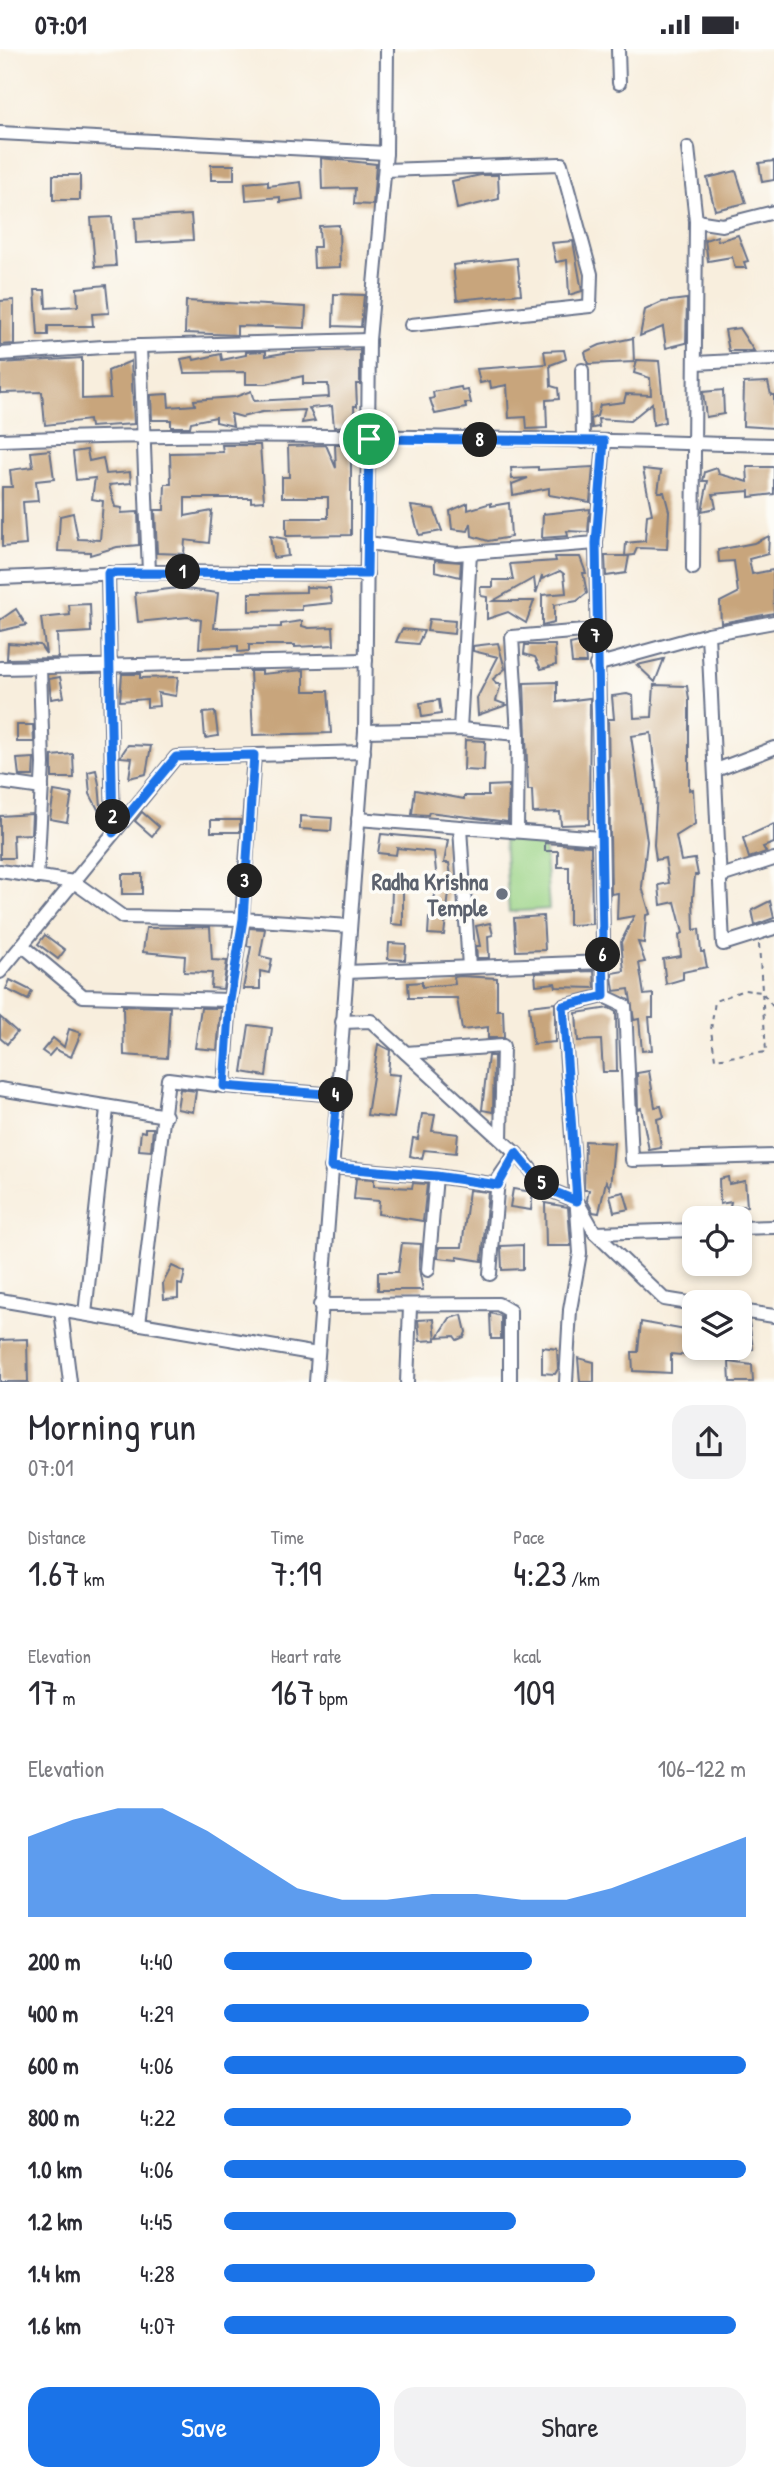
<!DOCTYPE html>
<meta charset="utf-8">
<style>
body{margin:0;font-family:"Patrick Hand",sans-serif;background:#f2f2f3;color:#2b2b33;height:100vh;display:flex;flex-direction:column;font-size:26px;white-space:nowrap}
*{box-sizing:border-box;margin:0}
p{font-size:23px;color:#7c7c81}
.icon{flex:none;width:38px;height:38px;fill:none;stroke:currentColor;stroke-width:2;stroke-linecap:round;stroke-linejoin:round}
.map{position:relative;height:1333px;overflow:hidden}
.sheet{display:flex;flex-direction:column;background:#fff;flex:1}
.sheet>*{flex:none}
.tools{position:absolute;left:682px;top:1157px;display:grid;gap:14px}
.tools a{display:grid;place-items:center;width:70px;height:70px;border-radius:14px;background:#fff;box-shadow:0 4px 10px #0003;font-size:35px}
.pin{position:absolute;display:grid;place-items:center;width:60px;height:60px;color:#fff;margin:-30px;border:4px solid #fff;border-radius:50%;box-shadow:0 2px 7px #0007}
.km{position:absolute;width:35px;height:35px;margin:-18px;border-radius:50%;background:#222;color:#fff;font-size:19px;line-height:35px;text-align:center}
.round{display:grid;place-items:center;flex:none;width:74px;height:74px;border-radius:21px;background:#f2f2f3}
.overview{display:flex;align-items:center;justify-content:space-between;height:119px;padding:0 28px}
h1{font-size:38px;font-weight:600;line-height:52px}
.metrics{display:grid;grid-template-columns:repeat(3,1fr);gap:10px;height:119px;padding:7px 28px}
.metrics div{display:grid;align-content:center}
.metrics b{font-size:35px;font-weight:600}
.metrics small{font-size:19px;font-weight:400}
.metrics p{font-size:19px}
.chart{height:196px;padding:14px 28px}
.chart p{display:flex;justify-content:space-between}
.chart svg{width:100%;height:126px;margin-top:7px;fill:#1a73e8;opacity:.7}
.button{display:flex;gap:14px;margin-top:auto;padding:14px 28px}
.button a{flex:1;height:80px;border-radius:21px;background:#1a73e8;color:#fff;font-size:28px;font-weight:600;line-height:80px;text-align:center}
.button a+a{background:#f2f2f3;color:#2b2b33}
ul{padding:0 28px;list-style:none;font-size:23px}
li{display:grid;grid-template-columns:112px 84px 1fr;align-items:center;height:52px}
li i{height:18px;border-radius:9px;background:#1a73e8}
.status{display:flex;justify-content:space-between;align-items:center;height:49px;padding:0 35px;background:#fff;direction:ltr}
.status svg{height:19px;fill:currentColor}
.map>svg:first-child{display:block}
.green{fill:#9ad385;stroke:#5a8172;stroke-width:2}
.building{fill:#c8a57b}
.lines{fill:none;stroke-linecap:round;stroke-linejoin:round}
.minor-casing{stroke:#68728a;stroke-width:16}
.path{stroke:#68728a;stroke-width:2;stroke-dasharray:5 5;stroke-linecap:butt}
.minor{stroke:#fff;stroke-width:12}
.route-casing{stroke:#fff;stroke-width:14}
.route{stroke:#1a73e8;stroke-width:9}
.worship-dot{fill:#6b7280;stroke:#fdfcf7;stroke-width:2.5}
.labels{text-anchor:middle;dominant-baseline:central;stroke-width:7;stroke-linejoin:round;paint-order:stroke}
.worship-label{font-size:23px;font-weight:bold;fill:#5b616d;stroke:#fdfcf7;text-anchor:end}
</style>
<div class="status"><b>07:01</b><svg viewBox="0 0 49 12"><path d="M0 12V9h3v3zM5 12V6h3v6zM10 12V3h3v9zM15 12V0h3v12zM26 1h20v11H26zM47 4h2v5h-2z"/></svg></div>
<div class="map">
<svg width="774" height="1333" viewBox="0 0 774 1333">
<rect width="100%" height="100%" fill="#fdfcf7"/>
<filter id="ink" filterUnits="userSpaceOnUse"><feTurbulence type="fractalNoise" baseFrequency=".0143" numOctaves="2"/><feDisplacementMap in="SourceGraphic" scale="14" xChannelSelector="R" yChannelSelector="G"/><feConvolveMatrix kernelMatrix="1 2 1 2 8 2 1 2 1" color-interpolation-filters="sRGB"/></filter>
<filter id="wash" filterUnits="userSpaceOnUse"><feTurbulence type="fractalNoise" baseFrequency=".00686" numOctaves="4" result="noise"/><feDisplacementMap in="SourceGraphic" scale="28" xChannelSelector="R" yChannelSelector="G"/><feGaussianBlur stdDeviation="1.57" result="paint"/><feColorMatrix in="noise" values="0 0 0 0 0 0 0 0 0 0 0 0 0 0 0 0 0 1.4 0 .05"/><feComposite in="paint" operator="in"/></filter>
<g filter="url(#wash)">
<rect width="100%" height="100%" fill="#f8eedd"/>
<polygon class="green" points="504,790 544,790 549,860 509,863"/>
<g id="blocks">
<g class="building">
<polygon points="321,109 376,115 373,156 354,155 355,139 322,140"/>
<polygon points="774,112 774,131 762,133 759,114"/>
<rect x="211" y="116" width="23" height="15"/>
<polygon points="736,122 746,154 715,161 707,129"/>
<rect x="53" y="126" width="27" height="25"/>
<polygon points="481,126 498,126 499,150 457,160 452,132"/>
<polygon points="268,132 268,137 301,133 303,150 280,153 280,148 246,151 245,134"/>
<polygon points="191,166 193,191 136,194 135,169"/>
<polygon points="112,168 116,217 95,218 91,169"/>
<polygon points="339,176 340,218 314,219 313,198 320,198 319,177"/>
<polygon points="738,186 748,212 744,213 746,219 735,219 732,208 708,212 705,191 717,187 718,192"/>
<polygon points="573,192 582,242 569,246 567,211 556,213 552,194"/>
<polygon points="517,209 521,245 457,251 453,216"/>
<polygon points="106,236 109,264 92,265 93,277 48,277 48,286 38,286 35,241 45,241 46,259 78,257 77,239"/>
<polygon points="334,245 364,246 361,278 333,277"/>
<polygon points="687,250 686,294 666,299 663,278 640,287 645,261 662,253"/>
<polygon points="14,251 14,295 0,296 0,252"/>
<polygon points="186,252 306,258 305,279 237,277 237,286 185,284"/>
<polygon points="739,279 754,302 729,302 725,281"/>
<polygon points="633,289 634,313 588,315 585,303 600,296"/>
<polygon points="360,301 360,335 356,335 357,357 354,357 355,377 334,378 332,357 309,359 315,372 302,374 305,361 262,363 242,368 231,365 233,377 216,373 216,368 191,373 190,378 171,378 171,371 152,371 151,346 168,345 169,358 195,356 194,351 235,348 251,342 254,352 329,348 328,335 303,335 303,327 266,335 246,335 246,323 184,324 181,310 193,308 194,311 221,305 222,311 246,306 246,303 266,302 266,307 290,303"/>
<polygon points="564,301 566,310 550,316 551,337 558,339 559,350 546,351 547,379 527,380 526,368 509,369 507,336 491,339 490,332 480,334 477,320 546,315 544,302"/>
<polygon points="82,309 82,350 110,349 108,322 131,312 134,375 90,378 89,371 45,376 42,343 0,344 0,314"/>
<polygon points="637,311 659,312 665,373 653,376 652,354 630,372 598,370 599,378 592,379 591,370 597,367 600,356 624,353 626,345 651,346 650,329 634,324"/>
<polygon points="768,333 771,346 774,346 774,379 743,377 744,334"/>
<polygon points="461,338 462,342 468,341 471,354 465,354 466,359 435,365 430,350 434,349 433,343"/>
<polygon points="723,341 724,365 706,368 703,343"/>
<polygon points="222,396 260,396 264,452 251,453 251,449 185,449 185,467 212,462 209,494 185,491 184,505 157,504 155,461 164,461 165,435 171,435 170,404 223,403"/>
<polygon points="326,396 336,419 335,396 351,396 351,486 286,487 286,469 328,469 328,448 282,448 282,428 289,428 288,397"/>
<polygon points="50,401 54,430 36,432 38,452 23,453 26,496 2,498 2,438 12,438 10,421 33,418 31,403"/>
<polygon points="87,401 89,412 103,409 106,425 130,423 131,434 109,436 115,458 122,459 121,464 138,463 139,496 117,498 90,506 90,503 58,502 60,467 73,464 78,490 100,491 103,452 92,450 95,429 76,431 73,403"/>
<polygon points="538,418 538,421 593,418 590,453 549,446 549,439 513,446 512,435 528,429 512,430 511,419"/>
<polygon points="747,418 774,418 774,445 749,448 749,442 713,445 716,459 702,462 708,432 703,432 705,423 717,419 719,425 748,433"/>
<polygon points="643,420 661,422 658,443 664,443 669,462 667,500 637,499 634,506 625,507 626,494 645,492 647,466 652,465"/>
<polygon points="468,454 468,461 491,454 491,457 509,454 511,488 488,492 472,487 471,474 468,482 452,480 450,462"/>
<polygon points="411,457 434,460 442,482 419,486"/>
<polygon points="590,460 588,483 567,482 568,487 542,489 543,465"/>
<polygon points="270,487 286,490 288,507 273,509"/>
<polygon points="769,487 768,505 749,510 752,525 773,521 774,564 721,574 720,553 738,544 734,512 719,513 718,501 754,494"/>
<polygon points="605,507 629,507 626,524 606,527"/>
<polygon points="555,508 580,508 586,524 583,524 587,544 577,552 554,556 554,574 542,577 542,546 566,544 564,525 560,522 542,530 542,526 536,545 534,529 493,552 534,552 526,574 508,563 487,570 487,548 481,547 480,538 493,538 493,531 513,531 510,515 556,512"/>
<polygon points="435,511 461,513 460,528 435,522"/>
<polygon points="306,538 330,539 332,554 302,557 302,561 249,562 249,544 306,543"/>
<polygon points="178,539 218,544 214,579 281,578 281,575 302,572 302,577 309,579 333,578 334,596 295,598 295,596 249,596 249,602 238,603 238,597 199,599 201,571 188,568 138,573 135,544"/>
<polygon points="90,555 91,583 57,585 58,609 7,610 8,594 40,596 46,605 41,569 70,566 69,556"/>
<polygon points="16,560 26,576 0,582 0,571"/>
<polygon points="429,570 455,572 454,585 427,582"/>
<polygon points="402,580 424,582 418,595 396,593"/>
<polygon points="584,592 586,614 572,614 570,595"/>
<polygon points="498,594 505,620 493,630 496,635 501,635 496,652 507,656 478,666 477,649 498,608 473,602 473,597"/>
<polygon points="525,596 555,596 556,616 541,620 535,608 524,605"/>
<polygon points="664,610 655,633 637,616"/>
<polygon points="304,621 304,642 328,642 331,684 253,686 250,622 262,622 262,625"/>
<polygon points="122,625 140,625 140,629 178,628 176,647 158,644 159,657 147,658 147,650 120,652"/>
<polygon points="60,628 64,648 51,650 49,630"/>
<polygon points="557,633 557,653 590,649 589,775 561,776 560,763 533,764 532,741 528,741 524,634"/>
<polygon points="654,636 687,637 689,650 689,741 693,740 695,775 676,787 681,812 695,810 698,826 695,826 693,849 694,881 699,880 701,903 704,903 707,918 683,923 683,930 666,935 663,910 681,907 679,886 683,884 675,853 661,856 659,836 669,834 665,809 656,811 654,796 657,742 651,684 631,687 647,792 642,838 650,865 646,866 644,894 638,893 645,913 639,914 644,946 653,945 653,968 649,968 652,1001 642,1002 639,970 634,971 629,940 614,942 612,928 612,924 624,922 621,893 634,867 617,870 618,844 611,845 608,670 614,670 612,647 627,645 633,647 634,669 652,668"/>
<polygon points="439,651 441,665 422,668 420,654"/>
<polygon points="215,663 218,687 205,689 203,664"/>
<polygon points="17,676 33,676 34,693 17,693"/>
<polygon points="465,691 485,692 484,722 464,721"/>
<polygon points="128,696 151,697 146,725 129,729 132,709 120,708"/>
<polygon points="73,705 74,729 52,729 52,707"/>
<polygon points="34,709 33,727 19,727 17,710"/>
<polygon points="96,721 99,735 102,768 90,745 88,723"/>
<polygon points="509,736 508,773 429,763 428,766 412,765 415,741 464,750 464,747 488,747 488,737"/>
<polygon points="54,742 72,745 67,773 50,770"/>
<polygon points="142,763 159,778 152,787 135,772"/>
<polygon points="32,765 31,785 13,786 14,809 0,809 0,767"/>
<polygon points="300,767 332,769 331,782 300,780"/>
<rect x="211" y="771" width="29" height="12"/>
<polygon points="774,775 774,794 763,798 766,803 749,809 743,789"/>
<polygon points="381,785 448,791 444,814 449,814 451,827 444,886 428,885 429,869 433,869 435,842 438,842 434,803 397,799 396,806 378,804"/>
<polygon points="545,794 591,797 592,875 569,876 569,818 558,818 558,802 545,802"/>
<rect x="122" y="825" width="20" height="20"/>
<polygon points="392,839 403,840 403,876 391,875"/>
<polygon points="770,852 774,869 755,876 752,861"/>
<polygon points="543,867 545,901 516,902 514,869"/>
<polygon points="490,874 493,886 488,887 489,909 477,909 476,897 480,897 476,877"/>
<polygon points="210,878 212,911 227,912 223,940 211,939 212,924 184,923 185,907 143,903 146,879"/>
<polygon points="249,879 265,880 260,907 272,910 269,924 260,922 260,940 243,940 251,898 247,897"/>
<polygon points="45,886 65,901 58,910 38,895"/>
<polygon points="389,894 406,895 405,911 388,910"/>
<polygon points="594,922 595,939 556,938 555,934 536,936 535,924"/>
<polygon points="460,927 497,929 497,961 503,961 504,989 488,989 488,978 462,981 457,949 409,949 408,934 422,933 422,938 455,935 454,928"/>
<polygon points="10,931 32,942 28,951 6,940"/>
<polygon points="555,954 555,993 533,995 529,957"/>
<polygon points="123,957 170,958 167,1009 124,1006"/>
<polygon points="201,959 221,959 217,1001 195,999"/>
<polygon points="609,959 616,963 617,1023 603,1023 601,991 578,992 576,964"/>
<polygon points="0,968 17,983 7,995 0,989"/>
<polygon points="249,976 272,979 266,1027 242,1023"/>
<polygon points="69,980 81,984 71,1008 55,1000 49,1007 42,1002 53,989 64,998"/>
<polygon points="378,995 390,1001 388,1025 400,1026 394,1069 367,1066"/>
<polygon points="488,1007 494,1007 493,1063 482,1061"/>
<polygon points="649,1022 655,1058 661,1057 664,1068 657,1070 661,1099 649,1101 641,1059 638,1060 637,1024"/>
<polygon points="180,1040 196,1042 193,1063 177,1060"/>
<polygon points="422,1065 435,1066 432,1082 458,1085 456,1104 424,1101 422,1110 410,1107 413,1089 418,1090"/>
<polygon points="145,1079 153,1079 151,1102 139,1101 141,1082 145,1083"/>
<polygon points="585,1092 614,1094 610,1139 606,1132 599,1164 593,1163 587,1151 589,1141 584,1141"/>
<polygon points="728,1128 729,1135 745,1132 747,1157 730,1158 731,1153 720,1155 719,1130"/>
<polygon points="356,1129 374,1130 374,1137 412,1139 413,1134 427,1135 423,1172 378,1165 379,1152 354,1150"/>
<polygon points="513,1140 533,1143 531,1161 510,1158"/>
<polygon points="469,1141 488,1143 482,1212 457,1208 457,1211 438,1209 439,1198 462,1198"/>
<polygon points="624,1143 629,1160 614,1163 610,1146"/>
<polygon points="545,1154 568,1158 571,1197 546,1197"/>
<polygon points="402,1194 421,1195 419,1220 423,1241 378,1241 378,1223 398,1223"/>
<polygon points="523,1196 523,1220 502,1221 501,1197"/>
<polygon points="172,1217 185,1223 182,1236 178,1235 178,1249 164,1250 163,1234"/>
<polygon points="490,1264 501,1267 501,1290 491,1290"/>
<polygon points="462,1266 466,1283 464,1288 457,1291 454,1287 438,1288 450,1269"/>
<polygon points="434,1270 436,1291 420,1292 418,1271"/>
<polygon points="740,1271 749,1272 753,1300 740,1300"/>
<polygon points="641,1273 691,1282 691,1307 671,1305 671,1324 633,1322 632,1303 638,1303"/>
<polygon points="27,1290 28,1333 0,1333 0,1291"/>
<polygon points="542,1298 557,1300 558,1320 555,1325 542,1324"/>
<polygon points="578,1309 594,1313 594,1333 580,1333"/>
<polygon points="729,1313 752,1316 753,1333 730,1333"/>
</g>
</g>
</g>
<g filter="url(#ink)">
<use href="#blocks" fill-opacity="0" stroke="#68728a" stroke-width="2"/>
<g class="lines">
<defs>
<g id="minor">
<polyline points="618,0 619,34"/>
<polyline points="0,84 386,104"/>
<polyline points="688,99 696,172 693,519"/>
<polyline points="385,121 561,115 591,225 590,257 411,276"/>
<polyline points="696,172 722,176 774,163"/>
<polyline points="369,291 386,104 387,0"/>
<polyline points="140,297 149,523"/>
<polyline points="0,305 103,298 369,291 365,682 316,1333"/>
<polyline points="696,314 774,310"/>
<polyline points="582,321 583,393"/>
<path d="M 0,391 C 258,381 516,390 774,396"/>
<polyline points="367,494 456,505 596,494 604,392"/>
<polyline points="108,524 113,784"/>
<polyline points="0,529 149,523 367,525"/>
<polyline points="708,585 723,895 774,879"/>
<polyline points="596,616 708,585 774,573"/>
<polyline points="0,619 366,611"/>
<polyline points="460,680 470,504"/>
<polyline points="365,682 460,680 518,685"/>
<polyline points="254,706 242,870 350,877"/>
<polyline points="716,721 774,699"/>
<polyline points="0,733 42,739"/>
<polyline points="358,770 600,789"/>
<polyline points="460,779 469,918"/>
<polyline points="517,782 518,685 512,588 596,581"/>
<polyline points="0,822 74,833 123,868 242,870 230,951 224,1037 337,1046"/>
<polyline points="721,827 774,810"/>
<polyline points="37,828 43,715 40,619"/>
<polyline points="22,896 83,947 230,951"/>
<polyline points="0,923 176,708 364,703"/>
<polyline points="346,923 604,913"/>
<polyline points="604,947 625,957 632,1111 774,1107"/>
<polyline points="342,973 371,972 523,1111 545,1139 577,1152 595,1184 664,1250 695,1255"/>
<polyline points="406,1004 503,997 501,1090"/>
<polyline points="0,1040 166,1067"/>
<polyline points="331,1118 436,1127 498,1136"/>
<polyline points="740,1179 774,1178"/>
<polyline points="595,1184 695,1181"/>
<polyline points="428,1221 436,1127"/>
<polyline points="490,1225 498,1130 516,1104"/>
<polyline points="0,1251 317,1305"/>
<polyline points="320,1256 498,1255 510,1262 510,1333"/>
<polyline points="61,1261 70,1333"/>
<polyline points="740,1262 774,1267"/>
<polyline points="85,1265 107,1060"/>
<polyline points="139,1275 168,1030 224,1037"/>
<polyline points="407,1333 410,1258"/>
<polyline points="566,1333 570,1261 580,1204 563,957 604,947 596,494"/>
</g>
</defs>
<use href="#minor" class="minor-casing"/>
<polyline class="path" points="759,895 766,1003 715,1010 711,981 715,952 744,941 762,943 774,959"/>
<use href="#minor" class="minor"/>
</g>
</g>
<g class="lines" filter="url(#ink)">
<defs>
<polygon id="route" points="369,390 604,392 596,494 604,947 563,957 577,1152 545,1139 516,1104 498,1136 436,1127 331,1118 337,1046 224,1037 230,951 243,870 254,706 176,708 113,784 108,524 367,525"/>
</defs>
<use href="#route" class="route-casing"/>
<use href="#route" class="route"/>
</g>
<circle class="worship-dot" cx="502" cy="845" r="7"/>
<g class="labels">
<g class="worship-label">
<text x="488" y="832">Radha Krishna<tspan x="488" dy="26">Temple</tspan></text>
</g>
</g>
</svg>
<div class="tools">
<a><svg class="icon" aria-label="locate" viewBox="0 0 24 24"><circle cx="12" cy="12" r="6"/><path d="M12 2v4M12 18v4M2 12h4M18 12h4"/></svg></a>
<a><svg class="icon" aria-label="layers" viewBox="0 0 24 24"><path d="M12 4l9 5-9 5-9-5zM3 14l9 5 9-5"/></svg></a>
</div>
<div class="pin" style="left:369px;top:390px;background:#1e9e55"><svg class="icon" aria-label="arrive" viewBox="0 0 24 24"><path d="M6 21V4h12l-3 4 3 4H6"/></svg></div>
<b class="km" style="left:183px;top:523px">1</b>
<b class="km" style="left:113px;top:768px">2</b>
<b class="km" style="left:245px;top:832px">3</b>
<b class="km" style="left:336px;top:1046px">4</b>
<b class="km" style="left:542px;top:1134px">5</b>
<b class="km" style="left:603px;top:906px">6</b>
<b class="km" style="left:596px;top:587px">7</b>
<b class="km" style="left:480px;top:391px">8</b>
</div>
<section class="sheet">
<div class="overview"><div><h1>Morning run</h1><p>07:01</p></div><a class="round"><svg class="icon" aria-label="share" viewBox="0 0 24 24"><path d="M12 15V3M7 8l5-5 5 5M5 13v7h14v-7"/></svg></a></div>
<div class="metrics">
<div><p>Distance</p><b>1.67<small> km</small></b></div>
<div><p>Time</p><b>7:19</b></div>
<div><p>Pace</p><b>4:23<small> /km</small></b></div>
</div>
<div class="metrics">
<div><p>Elevation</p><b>17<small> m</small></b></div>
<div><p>Heart rate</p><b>167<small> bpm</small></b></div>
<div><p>kcal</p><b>109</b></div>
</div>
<div class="chart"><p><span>Elevation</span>106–122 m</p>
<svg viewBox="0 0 160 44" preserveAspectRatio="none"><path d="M0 44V16L10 10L20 6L30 6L40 14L50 24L60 34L70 38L80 38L90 36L100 36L110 38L120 38L130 34L140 28L150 22L160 16V44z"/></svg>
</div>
<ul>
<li><b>200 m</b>4:40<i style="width:59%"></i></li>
<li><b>400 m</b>4:29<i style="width:70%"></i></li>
<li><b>600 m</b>4:06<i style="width:100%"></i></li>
<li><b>800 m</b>4:22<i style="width:78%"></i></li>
<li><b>1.0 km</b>4:06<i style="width:100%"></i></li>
<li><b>1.2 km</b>4:45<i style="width:56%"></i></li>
<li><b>1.4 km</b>4:28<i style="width:71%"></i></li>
<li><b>1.6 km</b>4:07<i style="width:98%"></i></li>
</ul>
<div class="button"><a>Save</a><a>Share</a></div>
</section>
